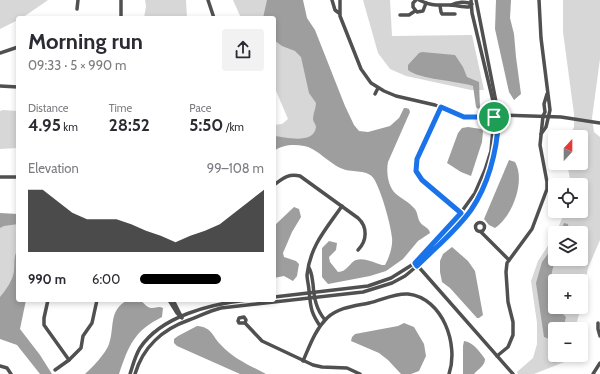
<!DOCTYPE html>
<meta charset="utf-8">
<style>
body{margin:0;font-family:Cabin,sans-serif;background:#f2f2f3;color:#2b2b33;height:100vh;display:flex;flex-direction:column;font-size:15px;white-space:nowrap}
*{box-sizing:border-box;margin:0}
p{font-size:13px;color:#7c7c81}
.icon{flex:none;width:22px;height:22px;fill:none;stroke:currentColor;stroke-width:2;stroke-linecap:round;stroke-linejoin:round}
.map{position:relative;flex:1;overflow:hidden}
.drawer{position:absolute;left:16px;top:16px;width:260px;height:286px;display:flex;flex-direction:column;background:#fff;border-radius:4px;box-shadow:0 2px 6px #0003}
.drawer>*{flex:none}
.needle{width:26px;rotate:21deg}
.buttons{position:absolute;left:548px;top:130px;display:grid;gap:8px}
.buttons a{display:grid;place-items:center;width:40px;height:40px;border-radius:4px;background:#fff;box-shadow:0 2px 6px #0003;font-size:20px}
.pin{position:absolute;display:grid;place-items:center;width:34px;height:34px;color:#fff;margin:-17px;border:2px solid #fff;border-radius:50%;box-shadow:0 1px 4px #0007}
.round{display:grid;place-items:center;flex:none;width:42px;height:42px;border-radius:4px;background:#f2f2f3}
.headline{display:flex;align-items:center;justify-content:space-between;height:68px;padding:0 12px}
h1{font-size:22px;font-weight:800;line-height:30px}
.figures{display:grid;grid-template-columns:repeat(3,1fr);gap:6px;height:68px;padding:4px 12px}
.figures div{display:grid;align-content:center}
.figures b{font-size:17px;font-weight:800}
.figures small{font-size:11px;font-weight:400}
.figures p{font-size:11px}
.chart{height:112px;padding:8px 12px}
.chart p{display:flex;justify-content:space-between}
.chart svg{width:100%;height:72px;margin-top:4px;fill:#000;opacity:.7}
ul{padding:0 12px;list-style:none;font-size:13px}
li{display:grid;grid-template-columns:64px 48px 1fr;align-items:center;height:30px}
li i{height:10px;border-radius:5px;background:#000}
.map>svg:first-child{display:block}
.green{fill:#d7d7d7}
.water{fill:#9e9e9e}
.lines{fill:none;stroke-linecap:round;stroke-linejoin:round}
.minor{stroke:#505050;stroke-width:3.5}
.route-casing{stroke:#fff;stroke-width:8}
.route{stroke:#1a73e8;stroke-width:5}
</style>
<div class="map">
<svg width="600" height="374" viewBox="0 0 600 374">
<rect width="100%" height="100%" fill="#fff"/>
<g class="green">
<polygon points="0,0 48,0 22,18 18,18 18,20 0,29"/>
<polygon points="145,0 186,0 187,18 144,18 146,6"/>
<polygon points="233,0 270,0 272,18 241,18"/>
<polygon points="363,0 390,0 392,36 472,35 484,90 471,90 406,76 390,69 378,53"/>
<polygon points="563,0 600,0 600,59 592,118 594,132 600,137 600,240 588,268 581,306 581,281 555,281 555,307 581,307 575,329 555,329 555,355 577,355 577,357 534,374 518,374 517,372 533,358 537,344 537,323 531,281 538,261 555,235 555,259 581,259 581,233 556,233 565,211 581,211 581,185 571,185 567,163 581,163 581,137 569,137 574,127 574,114 563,32"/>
<polygon points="274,30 303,52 360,156 311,141 274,144 274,125 282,124 288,119 274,86"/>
<polygon points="3,110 18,111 18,148 0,149 0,111"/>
<polygon points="18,221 18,267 0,317 0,225"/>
</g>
<g class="water">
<path d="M 267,0 L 303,0 L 307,18 L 315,30 L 345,106 L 354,125 L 359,131 L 368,132 L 390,126 L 399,118 L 404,108 L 406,108 L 409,109 L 410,112 L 388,162 C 386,172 388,187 396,194 C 402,199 409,202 414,208 C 418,212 417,217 420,222 C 423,227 429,227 430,233 L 418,241 L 403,259 L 386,271 L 370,276 L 328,284 L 322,277 L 322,248 L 329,241 L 337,243 L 336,250 L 329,257 L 330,262 L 338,272 C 347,272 350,262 356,260 C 364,257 375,263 382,265 L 385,265 C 389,258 393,246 392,238 C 391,225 381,190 374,179 C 368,169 353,173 343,169 C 329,164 317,148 304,146 C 293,144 282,145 274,151 L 274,136 C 285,137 314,145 316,127 C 316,124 313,122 313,119 C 313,114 316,108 316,103 L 309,93 L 301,57 L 295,51 L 282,46 L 274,40 L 274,18 L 263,18 Z"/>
<polygon points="496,0 511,0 510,18 514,34 516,57 521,94 514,100 509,92 495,29"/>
<path d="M 422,52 L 455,55 L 463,67 L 467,77 L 479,82 L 480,108 L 478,109 L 476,107 L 473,86 C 458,81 418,79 408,70 L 408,65 L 419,53 Z"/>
<polygon points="468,127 481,129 483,131 482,142 471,176 461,172 447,163 458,133 462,128"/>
<path d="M 509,160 L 515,162 C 526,181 512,217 495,228 L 489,225 L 484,219 Z"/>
<polygon points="294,207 299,209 301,217 292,232 283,253 284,257 296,261 299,264 297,276 293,281 284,276 274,278 274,226"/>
<polygon points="0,213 18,214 18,224 4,226 0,228"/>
<polygon points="564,223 568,224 569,233 560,233"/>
<path d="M 555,244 L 555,259 L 556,259 C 551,268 547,300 552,309 C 555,313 559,314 563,314 L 566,317 L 565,321 L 566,329 L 555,329 L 555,355 L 571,355 C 565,359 556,365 549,361 L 548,359 C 551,354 557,344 550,340 C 548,338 546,338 544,337 L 536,283 L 542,262 Z"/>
<polygon points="452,247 468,261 475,271 483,315 479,318 477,318 450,288 442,282 440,272 440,261 443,254"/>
<path d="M 18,249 L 18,300 L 26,300 L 20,329 L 40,355 L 52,374 L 40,374 L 17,345 L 0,339 L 0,297 C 6,290 13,280 14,271 C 15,263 13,257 18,249 Z"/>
<path d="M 128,300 L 140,300 C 144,303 147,308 152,308 C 157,308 158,306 163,308 L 162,317 C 134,331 129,345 119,374 L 85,374 C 92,368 106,353 109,344 C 115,327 108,310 128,300 Z"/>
<polygon points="404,323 414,327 424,344 426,356 419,371 411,374 401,374 388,360 379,353 351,341 352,337 355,334 398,326"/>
<path d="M 197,326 C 212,327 212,336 221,345 C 234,359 249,365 266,374 L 240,374 L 177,346 L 174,343 L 174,339 L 178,336 Z"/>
<path d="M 464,341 C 473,342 480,352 485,359 C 485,366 478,369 474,374 L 463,374 L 463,346 Z"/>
</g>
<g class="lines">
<g class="minor">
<polyline points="121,0 121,18"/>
<polyline points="208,0 214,18"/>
<polyline points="332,0 335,10 339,13"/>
<polyline points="340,0 340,16 361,69 371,83 384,91 396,96 435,105 464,117 494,117 504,115 561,117 600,123"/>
<polyline points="416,0 413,3 413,7 417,12 423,11 426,3"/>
<path d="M 419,0 C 431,6 436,5 449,5 C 455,5 462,7 469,7 L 471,4"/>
<polyline points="539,0 541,38 550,110 546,127 541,134"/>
<path d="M 451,5 C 457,2 466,1 472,4"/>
<polyline points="440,6 441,12 442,14 455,14"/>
<polyline points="77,9 78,0"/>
<polyline points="400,15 409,15 415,11"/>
<polyline points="0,53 18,47"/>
<polyline points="0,86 18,87"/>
<polyline points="375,94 378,88"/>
<polyline points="441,107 417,159 416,171 422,180 462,214"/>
<polyline points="0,177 18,177"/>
<path d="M 274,185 C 282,179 288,173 300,176 L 358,218 C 368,227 367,241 358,250"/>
<circle cx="480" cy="227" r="4.5"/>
<polyline points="481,232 509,260"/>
<polyline points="417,265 513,374"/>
<path d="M 309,268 C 312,273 312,278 313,284 C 314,298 316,309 325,320"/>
<polyline points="274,297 368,286 391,278 415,263 457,218 475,193 485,170 491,151 494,117 493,101 472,13 471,0"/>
<polyline points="48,300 44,318 44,325 69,360"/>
<polyline points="169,300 177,313 181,317"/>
<polyline points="173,300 182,318"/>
<polyline points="245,323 239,323 238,321 239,318 244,317 246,320 245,323 262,341 313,365 322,367 347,368 360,374"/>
<polyline points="598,323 598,329 600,336"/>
<path d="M 320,326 C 310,311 311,307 309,291 C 309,286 307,280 307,275 C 310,246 326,229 342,206"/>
<polyline points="497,356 508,347 513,335 513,322 508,302 506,272 507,263 532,229 547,189 547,182 540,145 543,116 545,112 544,104 547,94"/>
<path d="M 303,361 C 310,345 315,330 327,318 C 339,307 355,306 369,303 C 382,300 395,293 408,294 C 443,298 459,345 449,374"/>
<polyline points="0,366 7,368 11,374"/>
<polyline points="55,370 69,360 81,348 83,336 92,323 97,300"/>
<path d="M 130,374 C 133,365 135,356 140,348 C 161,316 211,304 247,300"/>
<path d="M 135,374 C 143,347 163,329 189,320 C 200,316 209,311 221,308 L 363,292 L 392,283 L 405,276 L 417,266 L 466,216 L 471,209 L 486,180 L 496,152 L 499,117 L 476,0"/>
<polyline points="593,374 600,363"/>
</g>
</g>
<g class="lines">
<defs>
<path id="route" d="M 441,107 L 464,117 L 499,117 C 497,150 490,182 471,210 C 456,231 435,248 417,266 L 415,263 L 461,213 L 422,180 L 416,171 L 417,159 Z"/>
</defs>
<use href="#route" class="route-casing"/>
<use href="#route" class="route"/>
</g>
</svg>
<div class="buttons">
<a><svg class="needle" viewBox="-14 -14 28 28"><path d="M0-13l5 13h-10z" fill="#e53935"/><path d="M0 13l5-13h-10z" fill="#7c7c81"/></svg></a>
<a><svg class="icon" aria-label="locate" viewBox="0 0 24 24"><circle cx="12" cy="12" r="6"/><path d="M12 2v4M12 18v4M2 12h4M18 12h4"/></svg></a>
<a><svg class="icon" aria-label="layers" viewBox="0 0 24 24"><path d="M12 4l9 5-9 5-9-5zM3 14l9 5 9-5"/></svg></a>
<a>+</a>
<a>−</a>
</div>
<div class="pin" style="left:494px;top:117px;background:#1e9e55"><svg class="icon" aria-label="arrive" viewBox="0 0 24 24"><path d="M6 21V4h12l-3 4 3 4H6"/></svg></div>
<section class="drawer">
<div class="headline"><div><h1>Morning run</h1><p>09:33 · 5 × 990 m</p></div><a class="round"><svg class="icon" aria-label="share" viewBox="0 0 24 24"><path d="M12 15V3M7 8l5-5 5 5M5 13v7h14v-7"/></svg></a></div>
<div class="figures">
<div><p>Distance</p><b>4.95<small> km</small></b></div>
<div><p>Time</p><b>28:52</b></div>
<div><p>Pace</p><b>5:50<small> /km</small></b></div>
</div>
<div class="chart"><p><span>Elevation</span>99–108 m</p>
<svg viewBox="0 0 160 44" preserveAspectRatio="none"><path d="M0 44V6L10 6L20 13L30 20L40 24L50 24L60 24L70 27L80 31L90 34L100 38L110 34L120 31L130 27L140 20L150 13L160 6V44z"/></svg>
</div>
<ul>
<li><b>990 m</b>6:00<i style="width:65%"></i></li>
</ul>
</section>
</div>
